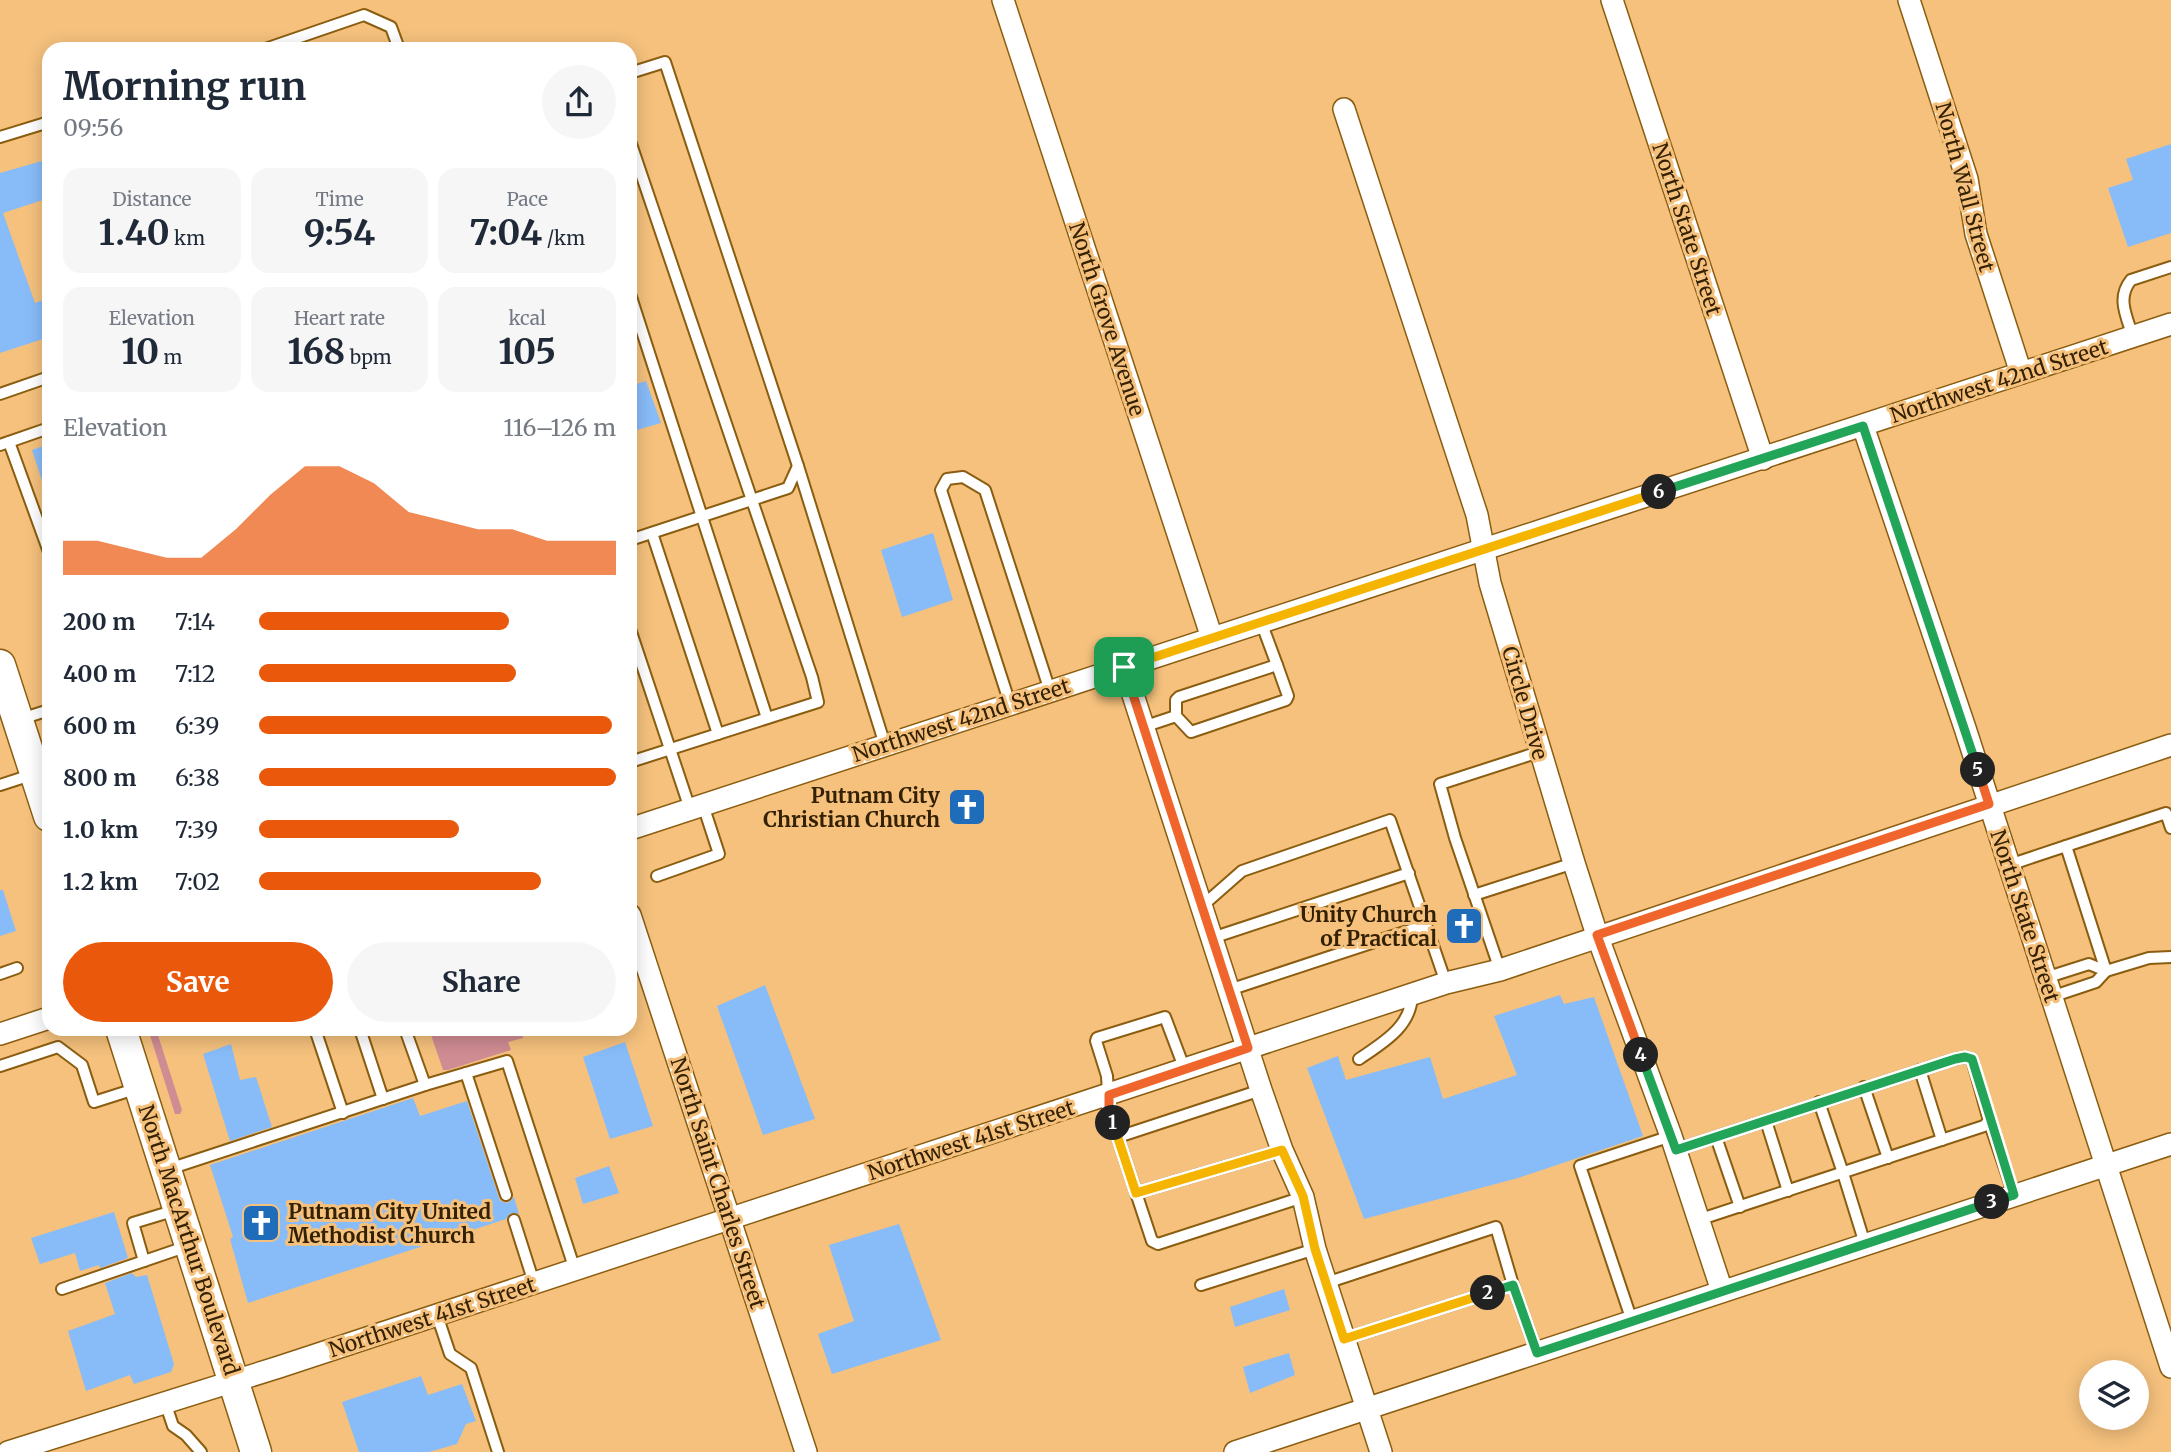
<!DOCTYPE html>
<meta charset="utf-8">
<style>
body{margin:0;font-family:Merriweather,serif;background:#f6f6f7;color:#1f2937;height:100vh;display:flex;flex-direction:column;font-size:26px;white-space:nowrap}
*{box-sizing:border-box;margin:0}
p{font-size:23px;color:#747a83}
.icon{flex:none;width:38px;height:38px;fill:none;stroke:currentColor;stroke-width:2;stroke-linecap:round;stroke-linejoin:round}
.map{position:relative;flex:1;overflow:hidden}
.panel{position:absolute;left:42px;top:42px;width:595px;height:994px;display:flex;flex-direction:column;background:#fff;border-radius:21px;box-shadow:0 4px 18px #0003}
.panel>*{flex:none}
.tools{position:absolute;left:2079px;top:1360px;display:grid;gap:14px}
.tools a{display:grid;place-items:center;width:70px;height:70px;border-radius:50%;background:#fff;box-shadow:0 4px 18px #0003;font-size:35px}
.pin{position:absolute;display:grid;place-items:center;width:60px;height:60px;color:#fff;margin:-30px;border-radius:14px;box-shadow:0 4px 10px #0006}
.km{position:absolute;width:35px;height:35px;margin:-18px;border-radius:50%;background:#222;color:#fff;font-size:19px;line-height:35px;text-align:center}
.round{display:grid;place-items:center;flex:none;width:74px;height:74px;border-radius:37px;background:#f6f6f7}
.headline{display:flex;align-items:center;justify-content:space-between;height:119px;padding:0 21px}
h1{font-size:38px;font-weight:700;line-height:52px}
.metrics{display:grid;grid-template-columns:repeat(3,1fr);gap:10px;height:119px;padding:7px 21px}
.metrics div{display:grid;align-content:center;border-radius:18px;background:#f6f6f7;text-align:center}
.metrics b{font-size:35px;font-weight:700}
.metrics small{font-size:19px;font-weight:400}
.metrics p{font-size:19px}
.chart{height:196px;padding:14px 21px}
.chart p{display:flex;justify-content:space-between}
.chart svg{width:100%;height:126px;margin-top:7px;fill:#ea580c;opacity:.7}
.button{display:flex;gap:14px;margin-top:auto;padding:14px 21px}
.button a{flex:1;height:80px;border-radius:42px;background:#ea580c;color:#fff;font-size:28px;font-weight:700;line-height:80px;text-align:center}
.button a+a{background:#f6f6f7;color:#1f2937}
ul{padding:0 21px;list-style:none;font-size:23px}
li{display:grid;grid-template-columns:112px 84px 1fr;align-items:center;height:52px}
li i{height:18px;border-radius:9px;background:#ea580c}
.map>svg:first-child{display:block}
.green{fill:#d08c93}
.building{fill:#88bcf9}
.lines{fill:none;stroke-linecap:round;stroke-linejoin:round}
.service-casing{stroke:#8b5d10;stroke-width:14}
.minor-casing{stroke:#8b5d10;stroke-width:24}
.secondary-casing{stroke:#8b5d10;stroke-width:33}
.service{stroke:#fff;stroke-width:10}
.minor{stroke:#fff;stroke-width:21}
.secondary{stroke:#fff;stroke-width:30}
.split-1-casing{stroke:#fff;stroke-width:14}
.split-2-casing{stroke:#fff;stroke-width:14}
.split-3-casing{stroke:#fff;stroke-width:14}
.split-4-casing{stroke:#fff;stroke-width:14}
.split-5-casing{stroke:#fff;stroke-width:14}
.split-6-casing{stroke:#fff;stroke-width:14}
.split-7-casing{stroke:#fff;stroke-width:14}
.split-1{stroke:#f0652b;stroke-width:9}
.split-2{stroke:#f5b400;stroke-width:9}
.split-3{stroke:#22a559;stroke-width:9}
.split-4{stroke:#22a559;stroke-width:9}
.split-5{stroke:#f0652b;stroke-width:9}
.split-6{stroke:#22a559;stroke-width:9}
.split-7{stroke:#f5b400;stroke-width:9}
.labels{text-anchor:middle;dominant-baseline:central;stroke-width:6;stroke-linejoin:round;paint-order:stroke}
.street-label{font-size:21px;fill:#342103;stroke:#f5c17d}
.poi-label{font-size:21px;font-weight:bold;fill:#342103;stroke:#f5c17d;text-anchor:end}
</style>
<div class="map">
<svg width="2171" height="1452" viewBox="0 0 2171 1452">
<rect width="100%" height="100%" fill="#f5c17d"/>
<g class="green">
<polygon points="148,1029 156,1029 182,1110 180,1114 175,1114"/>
<polygon points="429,1029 521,1029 523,1038 508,1042 511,1050 448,1070 443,1070"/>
</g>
<g class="building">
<polygon points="2171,144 2171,233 2128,247 2108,188 2133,180 2126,159"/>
<polygon points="49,159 49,198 3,213 35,303 49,298 49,337 0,353 0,173"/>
<polygon points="646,381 661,423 630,432 630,386"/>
<polygon points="49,444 49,493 46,493 32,450"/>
<polygon points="933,533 953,600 902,617 881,550"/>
<polygon points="0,890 3,890 16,931 0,936"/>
<polygon points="765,985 815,1119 763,1135 717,1006"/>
<polygon points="1560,995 1564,1004 1594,997 1643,1136 1518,1178 1364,1219 1307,1068 1338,1056 1346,1080 1430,1057 1443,1099 1517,1075 1494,1016"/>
<polygon points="625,1042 653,1126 610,1139 583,1057"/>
<polygon points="231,1044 240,1080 256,1077 272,1127 230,1141 203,1054"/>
<polygon points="413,1098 420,1116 467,1101 500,1201 508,1203 514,1197 519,1214 511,1213 506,1219 248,1303 230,1239 233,1237 210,1165"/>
<polygon points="609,1166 619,1193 583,1204 575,1178"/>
<polygon points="114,1212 128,1258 100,1268 99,1265 80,1271 75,1253 40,1264 31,1238"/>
<polygon points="899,1224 941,1340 832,1374 818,1334 854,1321 829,1245"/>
<polygon points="132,1273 136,1277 147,1275 174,1364 171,1372 134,1384 130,1375 86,1391 68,1331 115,1314 105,1283"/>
<polygon points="1284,1289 1290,1310 1235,1327 1230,1307"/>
<polygon points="1289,1353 1295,1375 1250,1393 1243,1367"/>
<polygon points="421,1376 428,1395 462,1384 476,1421 466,1424 457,1444 429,1452 359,1452 342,1402"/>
</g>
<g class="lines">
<defs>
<g id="service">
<polyline points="265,49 364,15 391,27 399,49"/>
<polyline points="630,73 665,62 798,466 885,745"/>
<polyline points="0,137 49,122"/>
<polyline points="630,141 812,677 818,702 630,762"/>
<polyline points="630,294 767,718"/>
<path d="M 2133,337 C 2127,317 2116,298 2131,280 L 2171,267"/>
<polyline points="0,394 49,377"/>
<polyline points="9,442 49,552"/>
<polyline points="0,445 49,428"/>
<polyline points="652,533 718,734"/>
<polyline points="630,540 788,488 798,466"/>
<polyline points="1261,622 1277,665"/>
<polyline points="630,629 690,809"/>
<polygon points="1277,665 1288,696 1286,700 1191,732 1176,716 1176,700 1179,697"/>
<polyline points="1010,704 941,490 947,479 963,477 985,490 1050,691"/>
<polyline points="21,719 49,710"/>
<polyline points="1143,727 1176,716"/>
<polyline points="0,785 34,774"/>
<polyline points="2066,846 2166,813 2171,828"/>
<polyline points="2009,865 2066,846 2106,971 2149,958 2171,957"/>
<polyline points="657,876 719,854 703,805"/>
<polyline points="1474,895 1574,863"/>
<polyline points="1201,907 1242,871 1390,820 1446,983"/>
<polyline points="1212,938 1409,873"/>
<polyline points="1500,970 1455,838 1440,784 1539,752"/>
<polyline points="0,974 17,968"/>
<polyline points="2045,978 2089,964 2106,971 2096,982 2051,997"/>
<polyline points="1229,990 1426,925"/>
<polyline points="315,1029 343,1113"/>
<polyline points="360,1029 383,1099"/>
<polyline points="405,1029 425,1085"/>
<path d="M 1359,1059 C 1384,1042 1412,1026 1412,994"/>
<polyline points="0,1066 58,1047 82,1065 94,1102 138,1088"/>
<polyline points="1185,1070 1165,1017 1097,1038 1096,1041 1107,1076 1109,1111 1152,1241 1158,1244 1303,1197"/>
<polyline points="1920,1070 1942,1140"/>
<polyline points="466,1073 506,1195"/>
<polyline points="1864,1087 1888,1158"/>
<polyline points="1819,1102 1843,1173 1865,1244"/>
<polyline points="1766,1121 1788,1191"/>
<polyline points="1989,1121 2014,1195"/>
<polyline points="1118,1137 1261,1090"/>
<polyline points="1716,1137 1740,1207"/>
<polyline points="1676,1150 1955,1059 1965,1057 1972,1059 1989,1121 1984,1126 1698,1220"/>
<polyline points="169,1169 425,1085 507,1061 575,1270"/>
<polyline points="1136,1193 1282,1150"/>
<polyline points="514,1220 534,1283"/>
<polyline points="144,1261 133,1223 176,1210"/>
<polyline points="1326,1283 1496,1227 1513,1285 1344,1339"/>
<polyline points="1201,1285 1315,1249"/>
<polyline points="1513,1285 1537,1353"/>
<polyline points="62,1289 188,1246"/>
<polyline points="437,1315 450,1354 471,1368 498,1452"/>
<polyline points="1632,1321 1580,1166 1671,1136"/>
<polyline points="165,1402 173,1426 186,1435 201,1452"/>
</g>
<g id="minor">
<polyline points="1003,0 1212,638"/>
<polyline points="1612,0 1763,459"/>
<polyline points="1909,0 1967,179 1976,234 2021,373"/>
<polyline points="1344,109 1477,515 1490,583 1574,863 1597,935 1671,1136 1722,1291"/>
<polyline points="1863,426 1965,728 2171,1367"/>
<polyline points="1124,667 1261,1090 1282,1150 1303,1197 1315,1249 1381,1452"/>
<polyline points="630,829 2171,324"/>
<polyline points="630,915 806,1452"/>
<polyline points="0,1034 49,1018"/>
<polyline points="8,1452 279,1367 1446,983 1500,970 2171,745"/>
<polyline points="1235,1452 2171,1144"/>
</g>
<g id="secondary">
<polyline points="0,665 49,816"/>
<polyline points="121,1029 256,1452"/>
</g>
</defs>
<use href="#service" class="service-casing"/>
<use href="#minor" class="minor-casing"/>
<use href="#secondary" class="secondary-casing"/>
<use href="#service" class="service"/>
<use href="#minor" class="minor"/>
<use href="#secondary" class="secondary"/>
</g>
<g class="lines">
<defs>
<polyline id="split-1" points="1113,1123 1109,1111 1109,1095 1248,1048 1124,667"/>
<polyline id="split-2" points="1113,1123 1136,1193 1282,1150 1303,1196 1315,1249 1344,1339 1488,1293"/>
<polyline id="split-3" points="1488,1293 1513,1285 1537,1353 1992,1202"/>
<polyline id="split-4" points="1641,1055 1676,1150 1955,1059 1965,1057 1972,1059 2014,1195 1992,1202"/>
<polyline id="split-5" points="1641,1055 1597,935 1989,804 1978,770"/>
<polyline id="split-6" points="1659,492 1863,426 1978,770"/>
<polyline id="split-7" points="1124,667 1659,492"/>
</defs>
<use href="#split-1" class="split-1-casing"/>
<use href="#split-2" class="split-2-casing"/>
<use href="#split-3" class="split-3-casing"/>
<use href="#split-4" class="split-4-casing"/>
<use href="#split-5" class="split-5-casing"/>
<use href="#split-6" class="split-6-casing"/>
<use href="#split-7" class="split-7-casing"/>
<use href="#split-1" class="split-1"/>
<use href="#split-2" class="split-2"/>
<use href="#split-3" class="split-3"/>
<use href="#split-4" class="split-4"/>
<use href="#split-5" class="split-5"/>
<use href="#split-6" class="split-6"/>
<use href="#split-7" class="split-7"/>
</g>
<defs>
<symbol id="church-square" viewBox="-11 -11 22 22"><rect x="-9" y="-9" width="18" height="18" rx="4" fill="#1f6cbb" stroke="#f5c17d"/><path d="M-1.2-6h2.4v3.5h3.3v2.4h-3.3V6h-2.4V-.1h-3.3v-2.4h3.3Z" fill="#fff"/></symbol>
</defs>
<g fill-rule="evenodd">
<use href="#church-square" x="945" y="785" width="44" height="44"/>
<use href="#church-square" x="1442" y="904" width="44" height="44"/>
<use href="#church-square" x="239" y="1201" width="44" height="44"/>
</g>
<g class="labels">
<g class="street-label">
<text transform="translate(1965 187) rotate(75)">North Wall Street</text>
<text transform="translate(1687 229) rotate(72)">North State Street</text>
<text transform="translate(1107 319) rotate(72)">North Grove Avenue</text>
<text transform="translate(1999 381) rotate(-18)">Northwest 42nd Street</text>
<text transform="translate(1525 703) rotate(74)">Circle Drive</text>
<text transform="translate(961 720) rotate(-18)">Northwest 42nd Street</text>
<text transform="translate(2025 916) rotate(72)">North State Street</text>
<text transform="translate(971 1140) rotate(-18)">Northwest 41st Street</text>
<text transform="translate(718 1183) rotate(72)">North Saint Charles Street</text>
<text transform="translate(189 1240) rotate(72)">North MacArthur Boulevard</text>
<text transform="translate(432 1317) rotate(-18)">Northwest 41st Street</text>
</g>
<g class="poi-label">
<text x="940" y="795">Putnam City<tspan x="940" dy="24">Christian Church</tspan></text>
<text x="1437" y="914">Unity Church<tspan x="1437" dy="24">of Practical</tspan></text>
<text x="288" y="1211" text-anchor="start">Putnam City United<tspan x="288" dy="24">Methodist Church</tspan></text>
</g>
</g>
</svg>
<div class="tools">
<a><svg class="icon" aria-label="layers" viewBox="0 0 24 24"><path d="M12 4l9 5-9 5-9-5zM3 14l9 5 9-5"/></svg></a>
</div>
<div class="pin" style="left:1124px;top:667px;background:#1e9e55"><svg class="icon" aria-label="arrive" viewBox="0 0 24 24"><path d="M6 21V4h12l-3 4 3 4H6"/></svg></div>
<b class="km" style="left:1113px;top:1123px">1</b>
<b class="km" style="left:1488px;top:1293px">2</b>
<b class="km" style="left:1992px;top:1202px">3</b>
<b class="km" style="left:1641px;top:1055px">4</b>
<b class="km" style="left:1978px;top:770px">5</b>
<b class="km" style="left:1659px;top:492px">6</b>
<section class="panel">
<div class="headline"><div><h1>Morning run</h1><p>09:56</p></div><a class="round"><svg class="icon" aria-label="share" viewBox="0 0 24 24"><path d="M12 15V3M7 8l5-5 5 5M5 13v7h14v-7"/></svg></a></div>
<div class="metrics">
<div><p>Distance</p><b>1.40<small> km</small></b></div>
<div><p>Time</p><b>9:54</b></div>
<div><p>Pace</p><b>7:04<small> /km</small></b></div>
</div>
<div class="metrics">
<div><p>Elevation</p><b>10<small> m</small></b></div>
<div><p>Heart rate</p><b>168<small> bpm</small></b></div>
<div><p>kcal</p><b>105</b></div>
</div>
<div class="chart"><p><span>Elevation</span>116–126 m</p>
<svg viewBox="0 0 160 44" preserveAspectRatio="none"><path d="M0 44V32L10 32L20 35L30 38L40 38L50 28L60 16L70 6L80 6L90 12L100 22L110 25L120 28L130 28L140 32L150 32L160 32V44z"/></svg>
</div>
<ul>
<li><b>200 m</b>7:14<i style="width:70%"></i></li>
<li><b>400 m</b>7:12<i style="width:72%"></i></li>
<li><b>600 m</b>6:39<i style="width:99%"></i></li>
<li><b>800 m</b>6:38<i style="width:100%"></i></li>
<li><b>1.0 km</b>7:39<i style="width:56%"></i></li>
<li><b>1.2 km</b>7:02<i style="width:79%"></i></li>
</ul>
<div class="button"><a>Save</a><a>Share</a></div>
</section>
</div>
